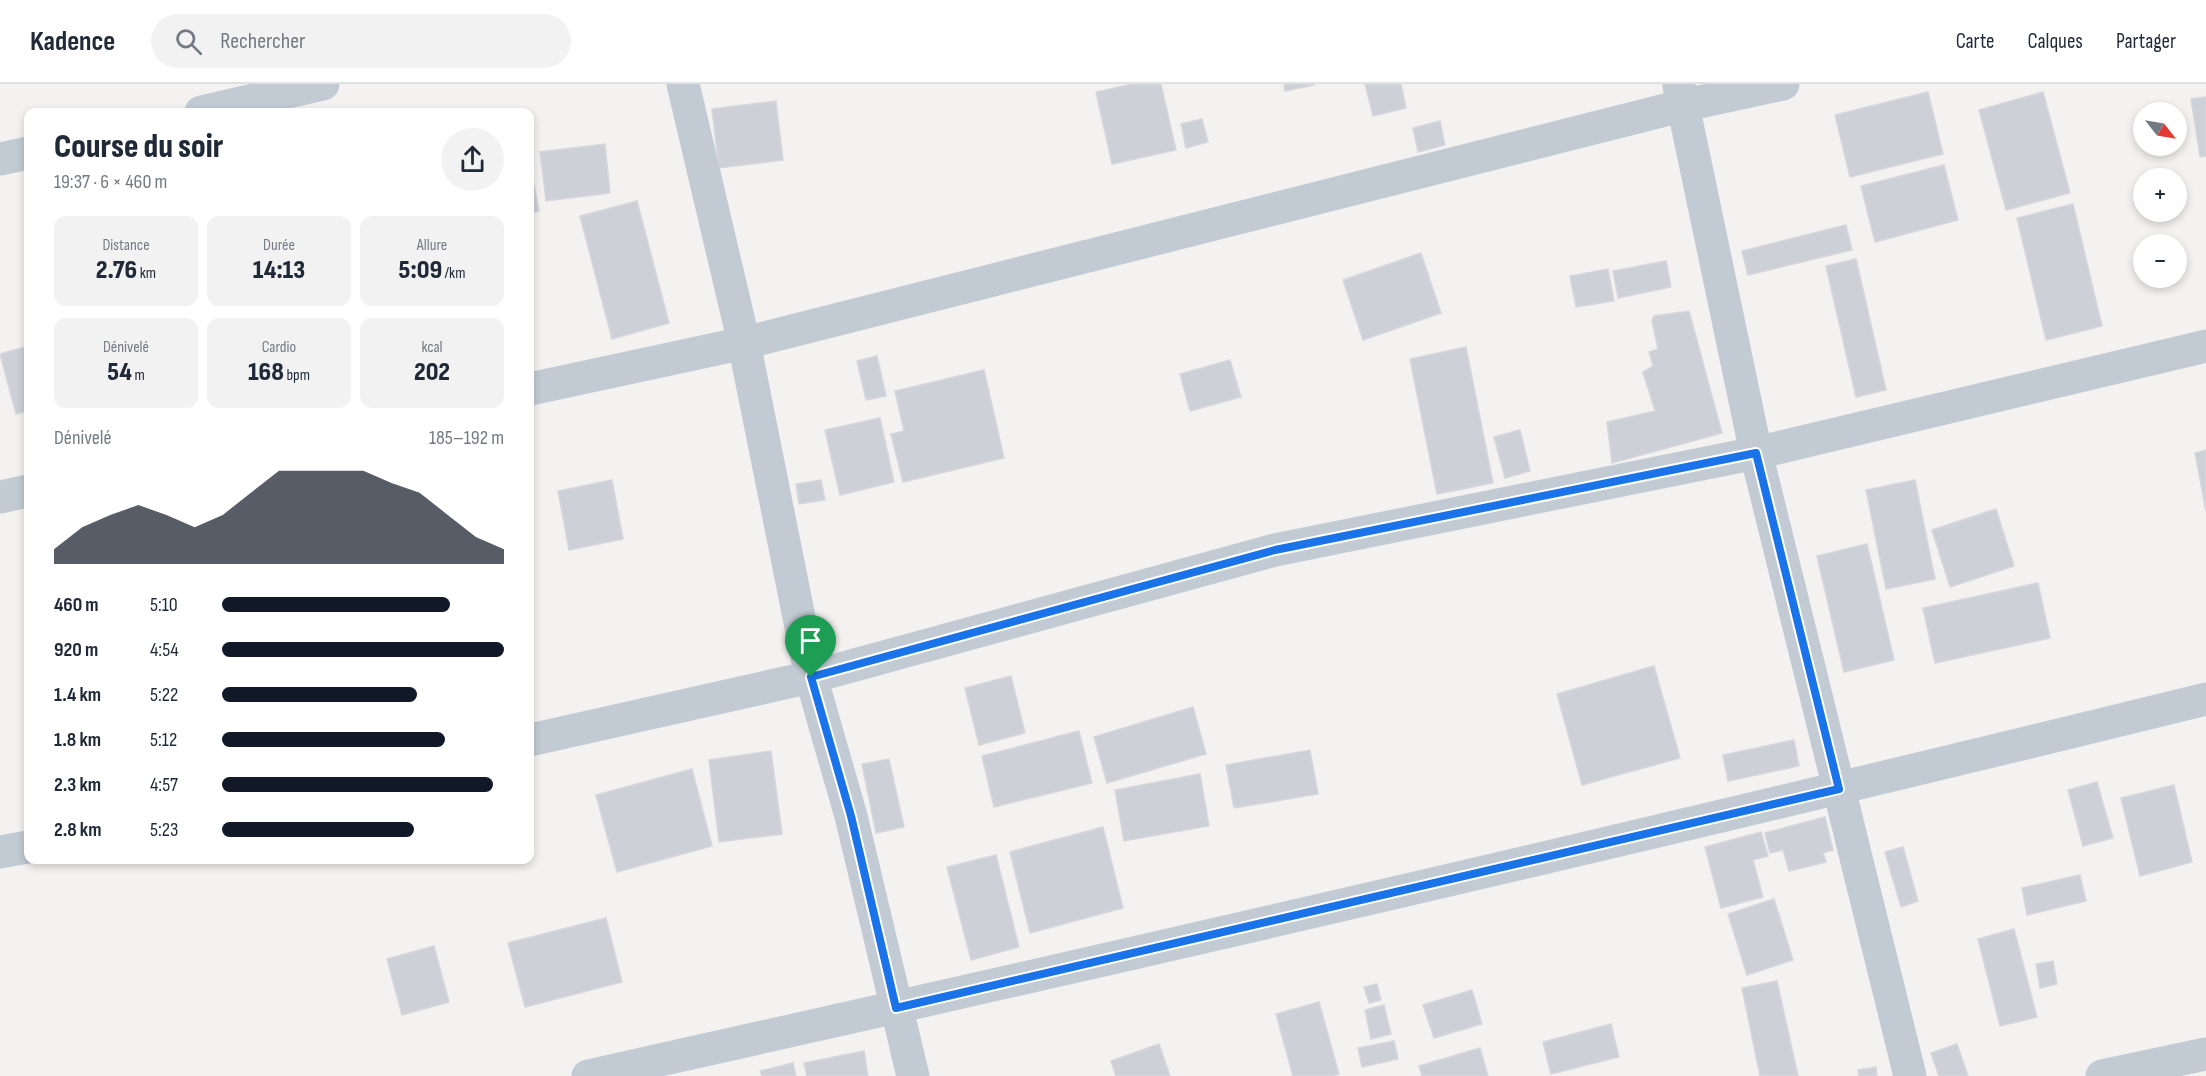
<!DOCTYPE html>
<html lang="fr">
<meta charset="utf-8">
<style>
body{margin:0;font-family:"Sofia Sans Condensed",sans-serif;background:#f2f2f3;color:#1f2937;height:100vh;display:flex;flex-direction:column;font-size:22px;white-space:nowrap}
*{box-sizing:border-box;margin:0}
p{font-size:20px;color:#747a83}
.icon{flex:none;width:33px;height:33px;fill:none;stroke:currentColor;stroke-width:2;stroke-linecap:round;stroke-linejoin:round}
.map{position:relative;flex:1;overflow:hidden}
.drawer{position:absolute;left:24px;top:24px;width:510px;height:756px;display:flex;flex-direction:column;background:#fff;border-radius:12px;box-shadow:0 3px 9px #0003}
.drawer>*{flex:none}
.needle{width:39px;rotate:121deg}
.buttons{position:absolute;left:2133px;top:18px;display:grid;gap:12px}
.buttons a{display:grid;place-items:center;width:54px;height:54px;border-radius:50%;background:#fff;box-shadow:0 3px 9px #0003;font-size:30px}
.pin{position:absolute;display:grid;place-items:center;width:51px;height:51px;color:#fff;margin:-62px -26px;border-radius:50% 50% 50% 0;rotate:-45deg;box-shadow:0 0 6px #0007}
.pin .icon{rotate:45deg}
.round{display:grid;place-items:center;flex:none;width:63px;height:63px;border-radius:32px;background:#f2f2f3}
.overview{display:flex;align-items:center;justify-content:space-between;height:102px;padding:0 30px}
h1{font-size:33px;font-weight:800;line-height:45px}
.metrics{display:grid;grid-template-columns:repeat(3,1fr);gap:9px;height:102px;padding:6px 30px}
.metrics div{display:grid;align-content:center;border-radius:12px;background:#f2f2f3;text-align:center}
.metrics b{font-size:26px;font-weight:800}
.metrics small{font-size:16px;font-weight:400}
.metrics p{font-size:16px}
.chart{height:168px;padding:12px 30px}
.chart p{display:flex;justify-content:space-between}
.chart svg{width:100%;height:108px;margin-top:6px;fill:#111827;opacity:.7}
ul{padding:0 30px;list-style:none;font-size:20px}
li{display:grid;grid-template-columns:96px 72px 1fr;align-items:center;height:45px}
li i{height:15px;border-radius:8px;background:#111827}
header{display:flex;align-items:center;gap:36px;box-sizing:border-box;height:84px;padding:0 30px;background:#fff;border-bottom:2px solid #e0e1e3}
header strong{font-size:28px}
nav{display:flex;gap:33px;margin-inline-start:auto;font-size:21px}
.search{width:420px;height:54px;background:#f2f2f3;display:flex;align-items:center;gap:15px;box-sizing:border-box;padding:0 21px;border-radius:33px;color:#747a83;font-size:22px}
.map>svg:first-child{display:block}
.building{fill:#cdd0d6;stroke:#d5d7dd;stroke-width:1.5}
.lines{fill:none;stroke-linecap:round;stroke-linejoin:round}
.street{stroke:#c2cbd3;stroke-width:33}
.route-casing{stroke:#fff;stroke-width:12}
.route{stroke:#1a73e8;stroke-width:8}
</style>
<header>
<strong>Kadence</strong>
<div class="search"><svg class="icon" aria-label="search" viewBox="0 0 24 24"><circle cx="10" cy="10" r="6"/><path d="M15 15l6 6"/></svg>Rechercher</div>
<nav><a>Carte</a><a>Calques</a><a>Partager</a></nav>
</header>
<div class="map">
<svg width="2206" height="992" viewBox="0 0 2206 992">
<rect width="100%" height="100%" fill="#f4f1f1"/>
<g class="building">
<polygon points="1132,0 1161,0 1176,66 1112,80 1096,8"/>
<polygon points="1284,0 1314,0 1314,1 1285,7"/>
<polygon points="1365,0 1401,0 1406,24 1373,32"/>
<polygon points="1928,8 1943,70 1850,93 1835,31"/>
<polygon points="2043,8 2070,109 2006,126 1979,26"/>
<polygon points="2206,13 2206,72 2200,73 2191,15"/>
<polygon points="776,17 783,76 719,84 712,25"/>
<polygon points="1202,35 1208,58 1186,64 1181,40"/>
<polygon points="1440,37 1445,61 1418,68 1413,44"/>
<polygon points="605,60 610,109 546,117 540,68"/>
<polygon points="530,81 539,127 530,129"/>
<polygon points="1944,81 1958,136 1875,158 1861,102"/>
<polygon points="637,117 669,239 612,255 580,132"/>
<polygon points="2073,120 2102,242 2046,256 2017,134"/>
<polygon points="1846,141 1852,166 1748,191 1742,167"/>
<polygon points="1421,169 1441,229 1363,256 1343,196"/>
<polygon points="1856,175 1886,306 1856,313 1826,182"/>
<polygon points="1666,177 1671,203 1618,214 1613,187"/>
<polygon points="1608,185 1614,217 1576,223 1570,192"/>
<polygon points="1689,227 1722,349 1612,379 1607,338 1655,327 1643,288 1653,282 1649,268 1658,265 1652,237 1654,232"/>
<polygon points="28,262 28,327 16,330 0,270"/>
<polygon points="1466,263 1493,399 1437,410 1410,275"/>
<polygon points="877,272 886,312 866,316 857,277"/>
<polygon points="1230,276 1241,313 1190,327 1180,290"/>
<polygon points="984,286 1004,374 903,398 891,350 904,347 895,307"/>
<polygon points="880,334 894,398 840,411 825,346"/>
<polygon points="1520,346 1530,387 1505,394 1494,353"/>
<polygon points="2206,366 2206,427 2195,369"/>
<polygon points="612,396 623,455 569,466 558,407"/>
<polygon points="821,396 825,416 799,420 796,400"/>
<polygon points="1915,396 1935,495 1886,505 1866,406"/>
<polygon points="1996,425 2014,482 1950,503 1932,446"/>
<polygon points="1867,460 1894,576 1844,588 1817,472"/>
<polygon points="2038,499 2050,554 1935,579 1923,524"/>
<polygon points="1654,582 1680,674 1582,701 1557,610"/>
<polygon points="1011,592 1025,649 979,661 965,604"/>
<polygon points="1193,623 1206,670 1107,699 1094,653"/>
<polygon points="1079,647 1092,699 994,723 982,672"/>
<polygon points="1794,656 1799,682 1728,697 1723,671"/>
<polygon points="1310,666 1318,710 1234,724 1226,681"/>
<polygon points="771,667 782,750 719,758 709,676"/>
<polygon points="889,675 904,743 876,749 862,680"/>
<polygon points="692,685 712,762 617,788 596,711"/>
<polygon points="1200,690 1209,742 1124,757 1115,706"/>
<polygon points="2097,698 2113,754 2083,762 2068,706"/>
<polygon points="2174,701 2192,778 2140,792 2121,714"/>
<polygon points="1825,733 1833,766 1823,769 1826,778 1789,787 1783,766 1770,769 1765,749"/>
<polygon points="1103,743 1123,824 1030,849 1010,768"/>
<polygon points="1761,748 1768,772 1753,776 1763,813 1721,824 1705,763"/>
<polygon points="1903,763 1918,817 1901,823 1885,768"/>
<polygon points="996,771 1019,863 971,876 947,783"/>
<polygon points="2080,791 2086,817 2027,831 2022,804"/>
<polygon points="1774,815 1793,876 1747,891 1728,830"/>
<polygon points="606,834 622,898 525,923 508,859"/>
<polygon points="2014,845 2037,933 2000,942 1978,855"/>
<polygon points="434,862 449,918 402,931 387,875"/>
<polygon points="2053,877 2057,900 2040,904 2036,880"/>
<polygon points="1777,897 1798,992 1760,992 1742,904"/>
<polygon points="1377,900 1381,916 1369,919 1364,903"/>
<polygon points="1472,906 1482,940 1434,954 1423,921"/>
<polygon points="1319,918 1339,990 1331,992 1293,992 1276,930"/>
<polygon points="1384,921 1391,950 1371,955 1365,926"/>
<polygon points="1611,940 1619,973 1551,990 1543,958"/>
<polygon points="1394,957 1398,975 1362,983 1358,964"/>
<polygon points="1159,960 1170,992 1116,992 1111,977"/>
<polygon points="1957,960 1968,992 1939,992 1931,969"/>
<polygon points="1480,964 1488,992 1422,992 1419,982"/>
<polygon points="864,967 868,992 807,992 804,979"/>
<polygon points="793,979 796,992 762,992 760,987"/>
<polygon points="1876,983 1877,992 1859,992 1858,986"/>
</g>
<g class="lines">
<g class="street">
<polyline points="683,0 744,259 811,593 851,732 913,992"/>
<polyline points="1679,2 1756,369 1910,992"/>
<polyline points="201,28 323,0"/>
<polyline points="0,75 28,69"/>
<polyline points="530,305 744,259 1685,21 1783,0"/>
<polyline points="0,413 28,407"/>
<polyline points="530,656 811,593 1275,466 1756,369 2206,262"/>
<polyline points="0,768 28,763"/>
<path d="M 588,992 C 1129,872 1668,747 2206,615"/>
<polyline points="2102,992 2206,970"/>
</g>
</g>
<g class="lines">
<defs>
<polygon id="route" points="1756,369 1839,705 896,924 851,732 811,593 1275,466"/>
</defs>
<use href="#route" class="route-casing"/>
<use href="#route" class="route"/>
</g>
</svg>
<div class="buttons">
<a><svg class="needle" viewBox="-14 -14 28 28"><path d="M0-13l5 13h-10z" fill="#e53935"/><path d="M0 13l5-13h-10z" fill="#747a83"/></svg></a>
<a>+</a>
<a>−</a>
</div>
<div class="pin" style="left:811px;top:593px;background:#1e9e55"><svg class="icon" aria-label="arrive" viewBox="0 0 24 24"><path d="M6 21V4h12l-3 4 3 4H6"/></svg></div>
<section class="drawer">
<div class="overview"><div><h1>Course du soir</h1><p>19:37 · 6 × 460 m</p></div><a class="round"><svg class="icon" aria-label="share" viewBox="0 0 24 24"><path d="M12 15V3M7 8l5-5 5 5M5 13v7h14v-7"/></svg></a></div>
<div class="metrics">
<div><p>Distance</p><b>2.76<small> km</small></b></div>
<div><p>Durée</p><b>14:13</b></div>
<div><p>Allure</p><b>5:09<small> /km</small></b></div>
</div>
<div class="metrics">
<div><p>Dénivelé</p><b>54<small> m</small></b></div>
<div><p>Cardio</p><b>168<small> bpm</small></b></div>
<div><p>kcal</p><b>202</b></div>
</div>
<div class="chart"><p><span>Dénivelé</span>185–192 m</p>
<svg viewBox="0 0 160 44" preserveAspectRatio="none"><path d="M0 44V38L10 29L20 24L30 20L40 24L50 29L60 24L70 15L80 6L90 6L100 6L110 6L120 11L130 15L140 24L150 33L160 38V44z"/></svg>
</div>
<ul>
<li><b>460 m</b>5:10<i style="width:81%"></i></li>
<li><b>920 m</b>4:54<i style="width:100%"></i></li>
<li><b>1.4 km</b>5:22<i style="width:69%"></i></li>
<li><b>1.8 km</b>5:12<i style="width:79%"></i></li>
<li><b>2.3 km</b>4:57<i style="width:96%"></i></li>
<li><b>2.8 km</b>5:23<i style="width:68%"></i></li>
</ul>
</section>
</div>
